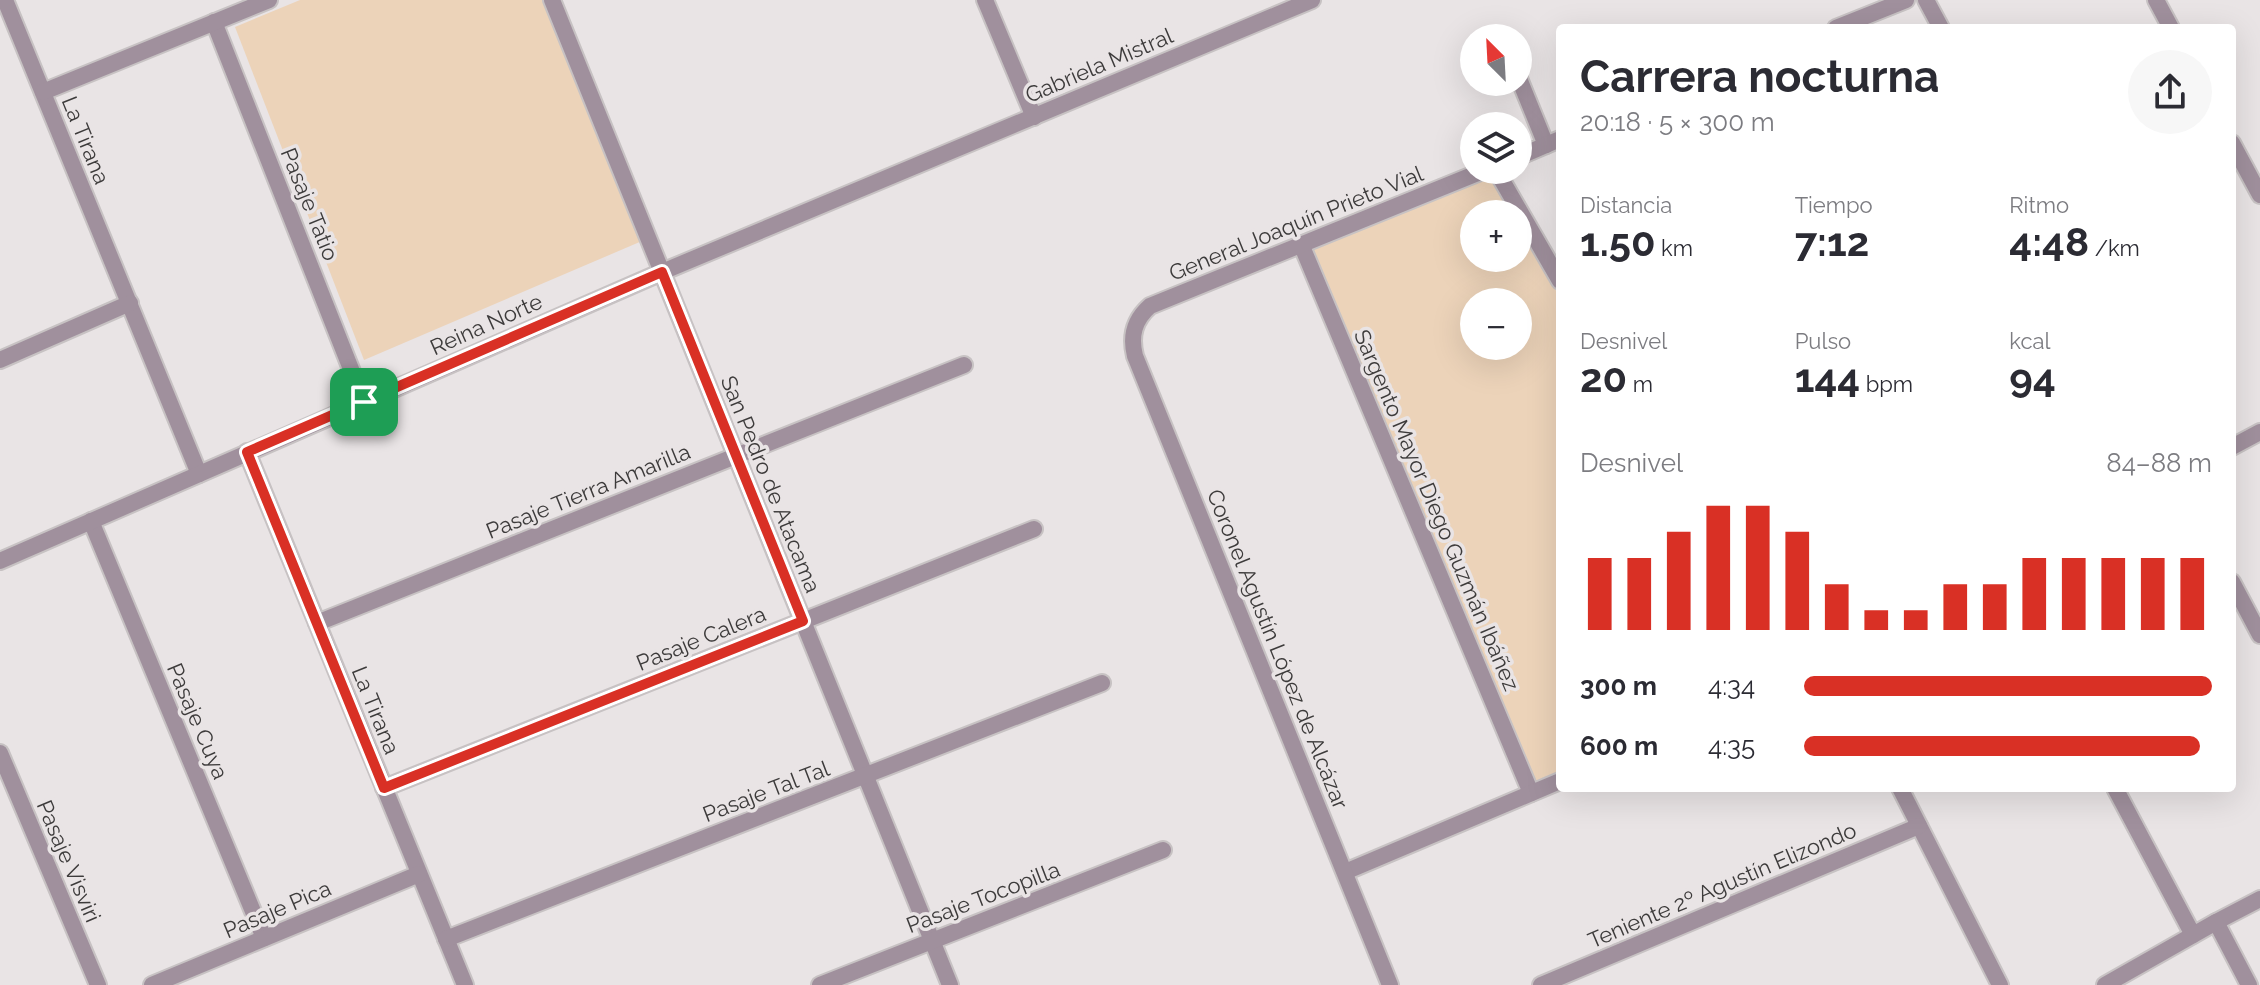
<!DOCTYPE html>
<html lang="es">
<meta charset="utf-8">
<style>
body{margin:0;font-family:Raleway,sans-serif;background:#f7f7f7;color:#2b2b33;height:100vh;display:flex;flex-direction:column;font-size:30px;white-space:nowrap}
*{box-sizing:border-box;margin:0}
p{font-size:26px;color:#7c7c81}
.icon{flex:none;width:44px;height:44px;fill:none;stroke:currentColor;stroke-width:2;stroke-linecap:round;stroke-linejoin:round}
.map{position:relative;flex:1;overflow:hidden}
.sheet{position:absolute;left:1556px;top:24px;width:680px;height:768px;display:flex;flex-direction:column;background:#fff;border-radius:8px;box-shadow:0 8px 32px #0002}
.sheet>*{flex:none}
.needle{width:52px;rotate:336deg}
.fabs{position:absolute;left:1460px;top:24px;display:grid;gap:16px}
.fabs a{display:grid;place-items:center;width:72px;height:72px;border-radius:50%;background:#fff;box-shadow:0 8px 32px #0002;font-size:40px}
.pin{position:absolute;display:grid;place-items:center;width:68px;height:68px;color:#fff;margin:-34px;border-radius:16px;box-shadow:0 4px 12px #0006}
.round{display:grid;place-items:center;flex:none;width:84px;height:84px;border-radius:42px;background:#f7f7f7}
.head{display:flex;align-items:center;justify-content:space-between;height:136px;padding:0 24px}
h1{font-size:44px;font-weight:700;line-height:60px}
.metrics{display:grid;grid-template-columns:repeat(3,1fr);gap:12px;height:136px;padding:8px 24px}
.metrics div{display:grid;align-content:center}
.metrics b{font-size:40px;font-weight:700}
.metrics small{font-size:22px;font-weight:400}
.metrics p{font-size:22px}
.chart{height:224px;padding:16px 24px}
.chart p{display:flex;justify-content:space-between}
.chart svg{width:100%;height:144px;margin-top:8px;stroke:#d93025;stroke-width:6}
ul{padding:0 24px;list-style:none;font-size:26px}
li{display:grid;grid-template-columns:128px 96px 1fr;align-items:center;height:60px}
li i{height:20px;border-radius:10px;background:#d93025}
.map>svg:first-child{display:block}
.green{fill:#ecd3b9;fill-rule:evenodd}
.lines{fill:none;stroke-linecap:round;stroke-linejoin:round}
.minor-casing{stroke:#c7c2c3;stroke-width:20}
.tertiary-casing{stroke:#c7c2c3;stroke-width:20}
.minor{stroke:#a0909d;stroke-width:16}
.tertiary{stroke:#a0909d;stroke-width:16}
.route-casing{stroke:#fff;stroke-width:16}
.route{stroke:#d93025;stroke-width:10}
.labels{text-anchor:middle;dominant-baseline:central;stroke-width:7;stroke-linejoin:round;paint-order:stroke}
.street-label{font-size:22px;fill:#3d3b3b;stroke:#e9e4e5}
</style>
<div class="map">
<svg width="2260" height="985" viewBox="0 0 2260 985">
<rect width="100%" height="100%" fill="#e9e4e5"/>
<g class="green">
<polygon points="300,0 542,0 642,241 364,360 235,27"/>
<path d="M 1491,173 L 1514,214 L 1474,214 L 1474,258 L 1518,258 L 1518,222 L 1560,298 L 1560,775 L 1534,786 L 1309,247 ZM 1474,302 L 1518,302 L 1518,346 L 1474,346 Z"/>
</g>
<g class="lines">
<defs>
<g id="minor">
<polyline points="5,0 199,474"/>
<polyline points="552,0 950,985"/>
<polyline points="985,0 1034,117"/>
<polyline points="1926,0 1941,28"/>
<polyline points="2156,0 2171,28"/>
<polyline points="214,22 364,402"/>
<polyline points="1836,28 1906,0"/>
<polyline points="1518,76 1546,145"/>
<polyline points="43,92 269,0"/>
<polyline points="2232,143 2260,195"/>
<polyline points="1518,157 1560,139"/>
<polyline points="1496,170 1560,281"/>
<polyline points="1301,244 1531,793"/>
<polyline points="0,360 130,303"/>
<polyline points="2232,447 2260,432"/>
<polyline points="247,452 465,985"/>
<polyline points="91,521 264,938"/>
<polyline points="0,561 662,272 1312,0"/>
<polyline points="2232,582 2260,635"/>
<polyline points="317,623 964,365"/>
<polyline points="0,753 98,985"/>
<polyline points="384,788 1034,529"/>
<polyline points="1900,788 2000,985"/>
<polyline points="2115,788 2193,935"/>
<polyline points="1345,872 1560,781"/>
<polyline points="2216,922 2249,985"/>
<polyline points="446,939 1102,683"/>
<polyline points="152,985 419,874"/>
<polyline points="820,985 1163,850"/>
<path d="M 1390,985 L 1135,356 C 1130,336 1134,320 1150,306 L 1485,170"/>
<polyline points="1541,985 1919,826"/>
</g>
<polyline id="tertiary" points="2105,985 2216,922 2260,899"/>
</defs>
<use href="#minor" class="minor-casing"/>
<use href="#tertiary" class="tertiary-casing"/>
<use href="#minor" class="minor"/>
<use href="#tertiary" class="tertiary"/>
</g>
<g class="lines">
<defs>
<polygon id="route" points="662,272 803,621 384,788 247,452"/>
</defs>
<use href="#route" class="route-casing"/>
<use href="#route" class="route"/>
</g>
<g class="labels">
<g class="street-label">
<text transform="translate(1099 65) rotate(-23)">Gabriela Mistral</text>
<text transform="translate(86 140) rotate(68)">La Tirana</text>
<text transform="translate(310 204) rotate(68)">Pasaje Tatio</text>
<text transform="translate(1296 223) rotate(-22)">General Joaquín Prieto Vial</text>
<text transform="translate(486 324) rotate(-24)">Reina Norte</text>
<text transform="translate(771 484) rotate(68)">San Pedro de Atacama</text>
<text transform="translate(588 491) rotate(-22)">Pasaje Tierra Amarilla</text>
<text transform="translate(1437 510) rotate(67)">Sargento Mayor Diego Guzmán Ibáñez</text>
<text transform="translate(701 638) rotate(-22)">Pasaje Calera</text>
<text transform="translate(1278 649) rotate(68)">Coronel Agustín López de Alcázar</text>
<text transform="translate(376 710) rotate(68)">La Tirana</text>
<text transform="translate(198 721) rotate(67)">Pasaje Cuya</text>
<text transform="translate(766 791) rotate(-21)">Pasaje Tal Tal</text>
<text transform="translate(69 861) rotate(67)">Pasaje Visviri</text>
<text transform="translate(1722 885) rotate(-23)">Teniente 2º Agustín Elizondo</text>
<text transform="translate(983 897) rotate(-21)">Pasaje Tocopilla</text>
<text transform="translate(277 909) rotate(-23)">Pasaje Pica</text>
</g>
</g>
</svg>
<div class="fabs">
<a><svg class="needle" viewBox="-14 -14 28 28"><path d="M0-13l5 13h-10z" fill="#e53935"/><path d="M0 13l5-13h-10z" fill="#7c7c81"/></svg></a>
<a><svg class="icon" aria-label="layers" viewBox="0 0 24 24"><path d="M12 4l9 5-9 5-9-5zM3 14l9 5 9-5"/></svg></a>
<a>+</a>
<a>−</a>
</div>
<div class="pin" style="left:364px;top:402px;background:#1e9e55"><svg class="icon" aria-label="arrive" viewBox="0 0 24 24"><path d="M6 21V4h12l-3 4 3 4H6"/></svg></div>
<section class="sheet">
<div class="head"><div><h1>Carrera nocturna</h1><p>20:18 · 5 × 300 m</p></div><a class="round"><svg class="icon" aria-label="share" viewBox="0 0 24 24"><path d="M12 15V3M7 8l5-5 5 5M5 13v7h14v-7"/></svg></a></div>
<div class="metrics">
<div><p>Distancia</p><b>1.50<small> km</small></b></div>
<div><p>Tiempo</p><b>7:12</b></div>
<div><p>Ritmo</p><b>4:48<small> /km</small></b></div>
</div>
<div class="metrics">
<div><p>Desnivel</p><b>20<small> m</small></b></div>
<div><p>Pulso</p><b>144<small> bpm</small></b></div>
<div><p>kcal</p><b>94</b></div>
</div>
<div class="chart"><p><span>Desnivel</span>84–88 m</p>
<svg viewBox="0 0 160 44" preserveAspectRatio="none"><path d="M5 44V22M15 44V22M25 44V14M35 44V6M45 44V6M55 44V14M65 44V30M75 44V38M85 44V38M95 44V30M105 44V30M115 44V22M125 44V22M135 44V22M145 44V22M155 44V22"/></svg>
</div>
<ul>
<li><b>300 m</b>4:34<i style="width:100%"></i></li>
<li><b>600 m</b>4:35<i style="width:97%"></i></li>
</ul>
</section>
</div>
